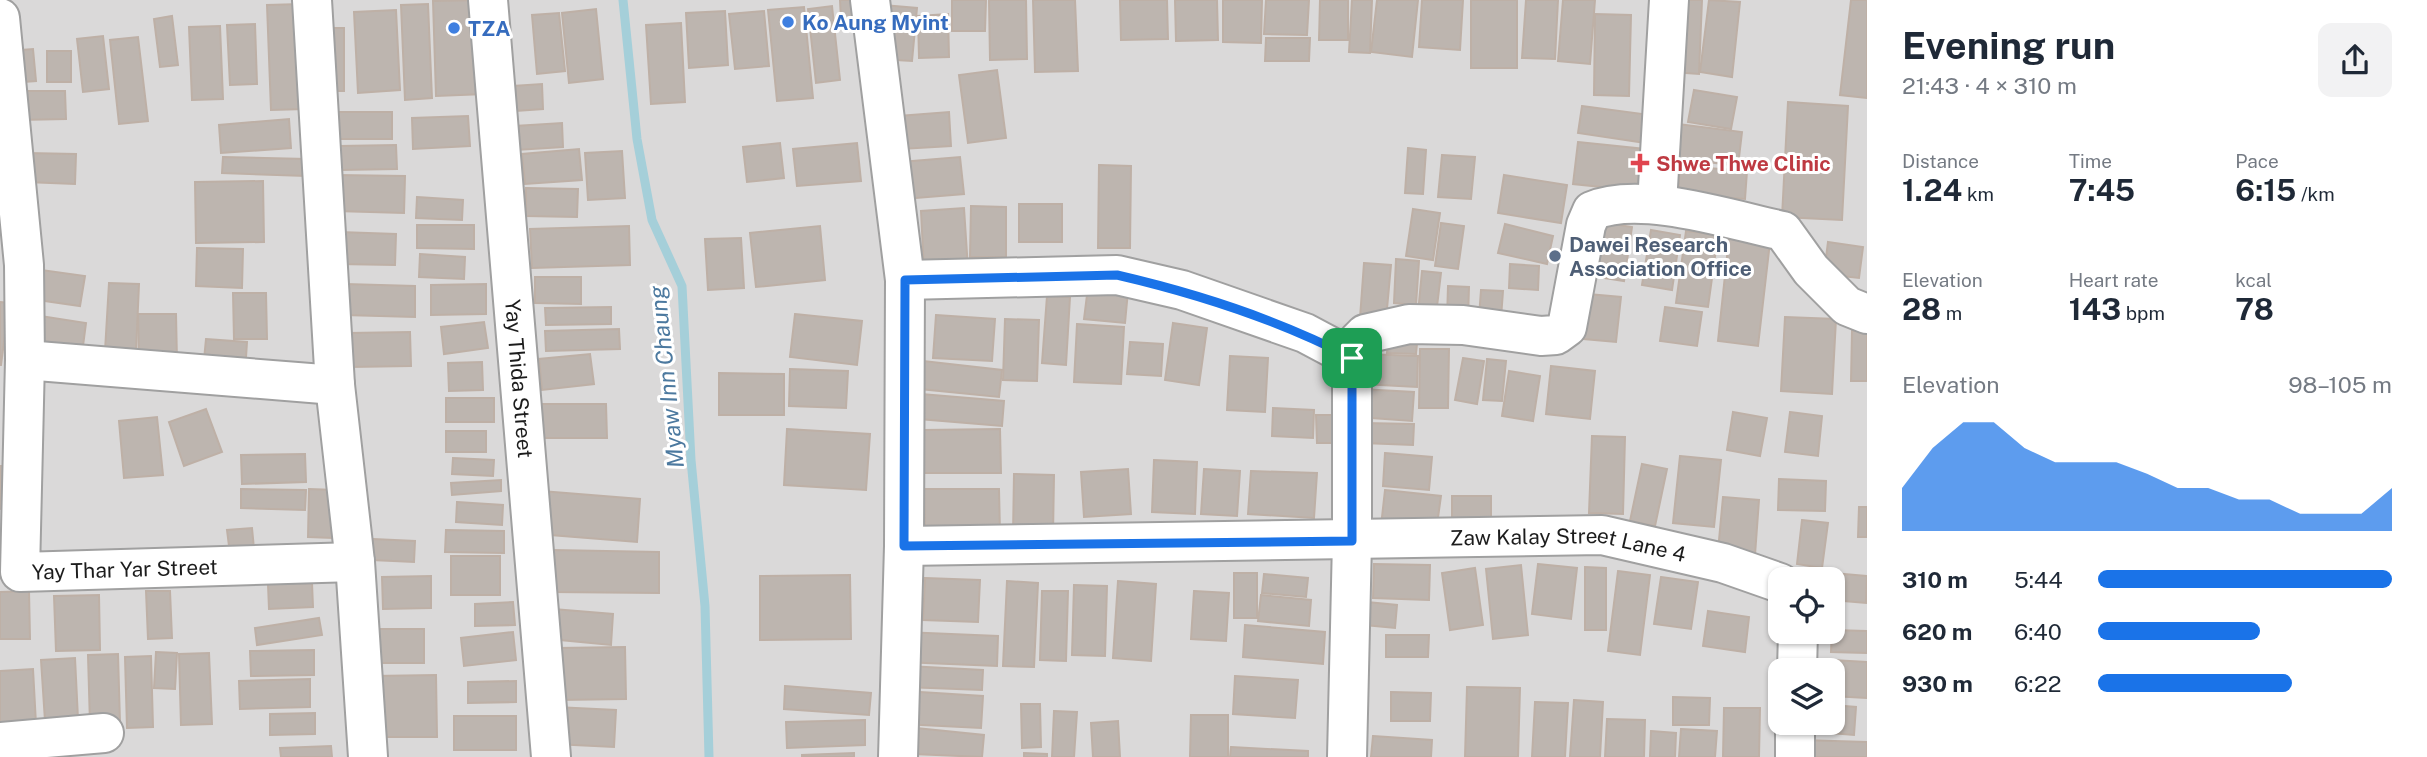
<!DOCTYPE html>
<meta charset="utf-8">
<style>
body{margin:0;font-family:"Public Sans",sans-serif;background:#f2f2f3;color:#1f2937;height:100vh;display:flex;flex-direction:column;font-size:26px;white-space:nowrap}
*{box-sizing:border-box;margin:0}
p{font-size:23px;color:#747a83}
.icon{flex:none;width:38px;height:38px;fill:none;stroke:currentColor;stroke-width:2;stroke-linecap:round;stroke-linejoin:round}
.map{position:relative;flex:1;overflow:hidden}
.sheet{display:flex;flex-direction:column;background:#fff;width:560px}
.sheet>*{flex:none}
.fabs{position:absolute;left:1768px;top:567px;display:grid;gap:14px}
.fabs a{display:grid;place-items:center;width:77px;height:77px;border-radius:14px;background:#fff;box-shadow:0 2px 5px #0004;font-size:35px}
.pin{position:absolute;display:grid;place-items:center;width:60px;height:60px;color:#fff;margin:-30px;border-radius:14px;box-shadow:0 4px 10px #0006}
.round{display:grid;place-items:center;flex:none;width:74px;height:74px;border-radius:14px;background:#f2f2f3}
.overview{display:flex;align-items:center;justify-content:space-between;height:119px;padding:0 35px}
h1{font-size:38px;font-weight:700;line-height:52px}
.figures{display:grid;grid-template-columns:repeat(3,1fr);gap:10px;height:119px;padding:7px 35px}
.figures div{display:grid;align-content:center}
.figures b{font-size:30px;font-weight:700}
.figures small{font-size:19px;font-weight:400}
.figures p{font-size:19px}
.chart{height:196px;padding:14px 35px}
.chart p{display:flex;justify-content:space-between}
.chart svg{width:100%;height:126px;margin-top:7px;fill:#1a73e8;opacity:.7}
ul{padding:0 35px;list-style:none;font-size:23px}
li{display:grid;grid-template-columns:112px 84px 1fr;align-items:center;height:52px}
li i{height:18px;border-radius:9px;background:#1a73e8}
main{display:flex;flex:1;min-height:0}
.map>svg:first-child{display:block}
.residential{fill:#dad9d9;fill-rule:evenodd}
.lines{fill:none;stroke-linecap:round;stroke-linejoin:round}
.stream{stroke:#a5cfd9;stroke-width:9}
.building{fill:#bdb5af;stroke:#beb0a6;stroke-width:2}
.minor-casing{stroke:#a0a0a0;stroke-width:42}
.minor{stroke:#fff;stroke-width:38}
.route-casing{stroke:#fff;stroke-width:14}
.route{stroke:#1a73e8;stroke-width:9}
.shop-dot{fill:#3f7fe0;stroke:#fff;stroke-width:2.5}
.health-dot{fill:#e0444e;stroke:#fff;stroke-width:2.5}
.service-dot{fill:#5c6f8a;stroke:#fff;stroke-width:2.5}
.labels{text-anchor:middle;dominant-baseline:central;stroke-width:6;stroke-linejoin:round;paint-order:stroke}
.shop-label{font-size:21px;font-weight:bold;fill:#366cbe;stroke:#fff;text-anchor:start}
.health-label{font-size:21px;font-weight:bold;fill:#be3a42;stroke:#fff;text-anchor:start}
.service-label{font-size:21px;font-weight:bold;fill:#4e5e75;stroke:#fff;text-anchor:start}
.street-label{font-size:21px;fill:#1c1c1c;stroke:#fff}
.water-label{font-size:23px;font-style:italic;fill:#4c799f;stroke:#fff}
</style>
<main>
<div class="map">
<svg width="1867" height="757" viewBox="0 0 1867 757">
<rect width="100%" height="100%" fill="#ede9e3"/>
<path class="residential" d="M 0,0 L 1867,0 L 1867,757 L 0,757 ZM 1780,579 L 1832,579 L 1832,632 L 1780,632 ZM 1780,670 L 1832,670 L 1832,723 L 1780,723 Z"/>
<g class="lines">
<polyline class="stream" points="623,0 637,139 652,220 682,286 691,460 705,606 709,757"/>
</g>
<g class="building">
<polygon points="482,0 485,94 436,96 433,1"/>
<polygon points="840,0 867,0 868,17 841,20"/>
<polygon points="952,0 986,0 985,31 952,31"/>
<polygon points="989,0 1026,0 1027,59 990,60"/>
<polygon points="1033,0 1075,0 1078,71 1035,72"/>
<polygon points="1120,0 1167,0 1168,39 1121,40"/>
<polygon points="1175,0 1217,0 1218,40 1176,41"/>
<polygon points="1223,0 1262,0 1261,43 1223,42"/>
<polygon points="1266,0 1309,0 1307,35 1264,34"/>
<polygon points="1320,0 1348,0 1348,40 1319,40"/>
<polygon points="1352,0 1372,0 1370,53 1349,52"/>
<polygon points="1377,0 1418,0 1412,57 1371,52"/>
<polygon points="1422,0 1463,0 1460,50 1419,47"/>
<rect x="1471" y="0" width="46" height="68"/>
<polygon points="1526,0 1558,0 1555,59 1522,58"/>
<polygon points="1563,0 1595,0 1590,64 1558,61"/>
<polygon points="1675,0 1702,0 1699,74 1672,72"/>
<polygon points="1709,0 1740,2 1732,77 1700,72"/>
<polygon points="1851,0 1867,0 1867,98 1840,95"/>
<polygon points="301,4 305,109 271,110 267,5"/>
<polygon points="428,4 432,98 405,100 401,5"/>
<polygon points="883,5 917,8 912,61 879,59"/>
<polygon points="832,6 840,80 816,83 808,9"/>
<polygon points="804,7 813,98 777,101 768,10"/>
<polygon points="596,9 603,79 569,83 562,13"/>
<polygon points="396,10 400,90 358,93 354,12"/>
<polygon points="725,11 728,65 689,68 686,13"/>
<polygon points="764,11 769,66 735,69 729,14"/>
<polygon points="559,13 565,71 537,74 532,15"/>
<polygon points="948,14 949,57 919,58 918,16"/>
<polygon points="1595,14 1631,15 1629,96 1594,95"/>
<polygon points="172,16 178,65 160,67 154,19"/>
<polygon points="681,23 685,102 651,104 646,25"/>
<polygon points="255,24 257,84 230,85 227,25"/>
<polygon points="220,26 223,99 192,100 189,27"/>
<polygon points="319,28 344,28 344,91 318,91"/>
<polygon points="103,36 109,89 83,92 77,39"/>
<polygon points="138,37 148,121 119,124 110,40"/>
<polygon points="1266,38 1310,38 1309,61 1265,61"/>
<polygon points="33,49 36,81 10,83 8,51"/>
<rect x="47" y="51" width="24" height="31"/>
<polygon points="997,70 1006,138 968,143 959,75"/>
<polygon points="542,84 543,109 499,112 497,87"/>
<polygon points="1694,90 1737,97 1731,129 1688,122"/>
<polygon points="19,91 65,91 66,119 19,120"/>
<polygon points="1788,102 1848,106 1842,220 1782,217"/>
<polygon points="1582,106 1650,115 1646,143 1578,133"/>
<rect x="334" y="112" width="58" height="27"/>
<polygon points="949,112 951,146 901,149 899,116"/>
<polygon points="468,116 470,146 413,149 412,118"/>
<polygon points="289,119 291,148 221,153 219,125"/>
<polygon points="562,123 563,147 516,150 515,126"/>
<polygon points="1670,123 1742,132 1738,166 1666,157"/>
<polygon points="1578,142 1645,149 1640,191 1573,184"/>
<polygon points="780,143 784,178 747,182 743,147"/>
<polygon points="857,143 861,181 797,186 793,149"/>
<polygon points="396,145 397,169 340,170 340,146"/>
<polygon points="1408,148 1426,150 1423,194 1405,193"/>
<polygon points="579,149 582,180 525,184 522,154"/>
<polygon points="622,151 625,198 588,200 585,153"/>
<polygon points="27,153 76,154 75,184 26,182"/>
<polygon points="1442,155 1475,157 1471,199 1438,197"/>
<polygon points="223,157 307,159 306,176 222,173"/>
<polygon points="960,157 964,194 904,199 901,162"/>
<polygon points="1099,165 1131,166 1130,248 1098,248"/>
<polygon points="1680,166 1747,171 1745,199 1678,194"/>
<polygon points="337,175 405,176 404,213 336,211"/>
<polygon points="1504,175 1567,185 1561,223 1498,213"/>
<polygon points="263,181 264,242 196,243 195,182"/>
<polygon points="526,188 578,189 577,217 526,216"/>
<polygon points="417,197 463,200 462,220 416,218"/>
<rect x="1019" y="204" width="43" height="38"/>
<polygon points="971,206 1006,207 1006,257 970,257"/>
<polygon points="964,208 968,269 924,271 921,211"/>
<polygon points="1413,209 1440,213 1433,260 1406,256"/>
<polygon points="1593,221 1632,227 1624,281 1585,275"/>
<polygon points="1441,223 1464,226 1458,269 1435,266"/>
<polygon points="1505,224 1553,236 1547,264 1498,253"/>
<polygon points="417,225 474,225 474,249 417,248"/>
<polygon points="629,226 630,265 532,268 530,229"/>
<polygon points="820,226 825,280 756,287 750,233"/>
<polygon points="1651,230 1680,235 1672,290 1642,285"/>
<polygon points="1686,231 1718,235 1708,307 1676,303"/>
<polygon points="339,232 396,234 395,265 338,264"/>
<polygon points="741,238 744,288 708,290 705,239"/>
<polygon points="1729,238 1770,242 1758,346 1718,341"/>
<polygon points="1828,242 1863,247 1859,278 1824,274"/>
<polygon points="197,248 243,249 242,288 196,286"/>
<polygon points="420,254 465,257 464,279 419,277"/>
<polygon points="1396,259 1419,261 1416,305 1394,303"/>
<polygon points="1364,263 1391,265 1386,320 1360,318"/>
<polygon points="1510,264 1539,266 1538,290 1509,288"/>
<polygon points="34,269 85,276 80,306 30,299"/>
<polygon points="1422,271 1441,273 1436,315 1418,313"/>
<polygon points="535,277 581,277 581,304 535,303"/>
<polygon points="109,283 139,284 136,352 105,351"/>
<polygon points="345,284 415,286 415,317 344,315"/>
<polygon points="486,284 486,314 431,315 431,285"/>
<polygon points="1448,286 1469,287 1468,319 1447,319"/>
<polygon points="1088,287 1128,291 1125,323 1084,319"/>
<polygon points="1481,290 1503,291 1501,318 1479,317"/>
<polygon points="233,293 266,293 267,339 234,339"/>
<polygon points="1588,294 1621,297 1616,342 1584,339"/>
<polygon points="1047,296 1070,297 1066,365 1042,363"/>
<polygon points="0,302 9,303 1,365 0,365"/>
<polygon points="611,307 611,324 546,325 545,308"/>
<polygon points="1665,307 1702,312 1697,346 1660,341"/>
<polygon points="138,314 176,314 177,361 139,361"/>
<polygon points="795,314 862,321 857,365 790,357"/>
<polygon points="34,315 86,323 81,361 28,353"/>
<polygon points="936,315 995,319 992,361 933,358"/>
<polygon points="1785,317 1836,319 1832,394 1781,391"/>
<polygon points="1005,319 1039,320 1037,381 1003,380"/>
<polygon points="484,322 488,348 444,354 441,327"/>
<polygon points="1173,323 1207,328 1199,385 1165,380"/>
<polygon points="1077,324 1124,327 1121,384 1074,382"/>
<polygon points="619,329 620,349 546,351 545,331"/>
<polygon points="1852,331 1867,331 1867,381 1851,381"/>
<polygon points="410,332 411,366 350,367 349,333"/>
<polygon points="1389,332 1418,333 1416,354 1387,353"/>
<polygon points="206,339 247,342 245,373 203,370"/>
<polygon points="1130,342 1163,344 1161,376 1127,374"/>
<polygon points="1420,349 1449,349 1448,408 1419,408"/>
<polygon points="590,354 594,384 542,390 539,359"/>
<polygon points="1364,354 1418,356 1417,387 1362,384"/>
<polygon points="1230,356 1268,358 1265,412 1227,410"/>
<polygon points="1463,358 1484,361 1477,404 1455,400"/>
<polygon points="1487,359 1506,361 1502,401 1483,400"/>
<polygon points="923,361 1002,370 999,397 920,389"/>
<polygon points="482,362 483,390 449,391 448,363"/>
<polygon points="1551,366 1595,371 1590,419 1546,414"/>
<polygon points="790,369 848,371 846,408 789,406"/>
<polygon points="1509,371 1540,376 1533,421 1502,416"/>
<polygon points="719,373 784,374 784,415 719,415"/>
<polygon points="1360,389 1414,392 1412,421 1358,417"/>
<polygon points="921,394 1004,401 1002,426 919,419"/>
<rect x="446" y="398" width="48" height="24"/>
<polygon points="539,404 606,404 607,438 539,438"/>
<polygon points="1273,408 1314,410 1313,438 1272,436"/>
<polygon points="206,409 222,452 184,466 169,422"/>
<polygon points="1733,412 1767,418 1760,456 1727,450"/>
<polygon points="1790,412 1822,416 1818,456 1785,452"/>
<polygon points="1316,415 1332,415 1333,443 1317,443"/>
<polygon points="157,417 163,475 124,478 119,421"/>
<polygon points="1364,423 1414,424 1413,445 1363,443"/>
<polygon points="787,429 870,434 866,490 784,485"/>
<polygon points="1000,429 1001,473 924,473 923,430"/>
<rect x="446" y="431" width="40" height="21"/>
<polygon points="1592,436 1625,437 1623,514 1589,513"/>
<polygon points="1385,453 1432,457 1429,490 1383,486"/>
<polygon points="305,454 306,482 242,484 241,455"/>
<polygon points="1680,456 1721,460 1714,527 1673,523"/>
<polygon points="453,458 494,460 493,476 452,474"/>
<polygon points="1154,460 1197,462 1195,514 1152,512"/>
<polygon points="1642,464 1667,469 1655,526 1630,521"/>
<polygon points="0,466 4,466 11,507 0,509"/>
<polygon points="1128,469 1131,514 1084,517 1081,472"/>
<polygon points="1204,469 1240,471 1237,516 1201,514"/>
<polygon points="1251,471 1317,473 1314,518 1248,514"/>
<polygon points="1014,474 1054,475 1053,535 1013,535"/>
<polygon points="1779,479 1826,481 1825,511 1778,510"/>
<polygon points="501,480 501,491 452,495 451,483"/>
<polygon points="241,489 306,490 305,510 241,508"/>
<polygon points="309,489 335,490 333,538 308,537"/>
<polygon points="924,489 999,489 1000,533 925,533"/>
<polygon points="1385,490 1441,496 1436,532 1381,526"/>
<polygon points="541,491 640,499 637,542 538,534"/>
<polygon points="1452,496 1491,496 1491,526 1452,527"/>
<polygon points="1723,497 1759,500 1755,555 1718,551"/>
<polygon points="457,502 503,505 502,525 456,522"/>
<polygon points="1859,507 1867,507 1867,537 1858,537"/>
<polygon points="1802,520 1828,523 1822,568 1797,564"/>
<polygon points="252,528 255,559 231,562 227,530"/>
<polygon points="446,530 504,531 504,553 445,552"/>
<polygon points="373,539 415,541 414,562 372,560"/>
<polygon points="552,550 659,552 659,593 551,592"/>
<rect x="451" y="556" width="49" height="39"/>
<polygon points="1374,564 1430,565 1429,600 1373,598"/>
<polygon points="1538,564 1577,568 1571,619 1532,614"/>
<polygon points="1521,565 1528,635 1493,639 1486,569"/>
<polygon points="1585,567 1606,568 1606,630 1585,630"/>
<polygon points="1475,568 1483,625 1450,630 1442,573"/>
<polygon points="1618,571 1650,575 1640,655 1608,651"/>
<polygon points="1810,571 1867,576 1866,603 1832,600 1832,579 1809,579"/>
<rect x="1234" y="573" width="23" height="45"/>
<polygon points="1264,574 1308,578 1306,597 1262,593"/>
<polygon points="850,575 851,639 760,640 760,576"/>
<polygon points="431,576 431,608 383,609 382,577"/>
<polygon points="1661,577 1698,582 1691,629 1654,624"/>
<polygon points="925,578 980,580 978,622 923,620"/>
<polygon points="1007,581 1038,583 1034,667 1003,666"/>
<polygon points="1118,581 1156,584 1151,661 1113,658"/>
<polygon points="312,583 313,607 269,609 268,584"/>
<polygon points="1074,585 1107,586 1105,656 1072,655"/>
<polygon points="29,591 30,639 0,639 0,592"/>
<polygon points="146,591 170,591 172,638 148,639"/>
<polygon points="1042,591 1068,591 1066,661 1040,660"/>
<polygon points="1194,591 1229,593 1226,641 1191,639"/>
<polygon points="99,595 100,650 56,651 54,596"/>
<polygon points="1261,595 1311,600 1309,626 1258,621"/>
<polygon points="513,602 515,625 475,626 475,604"/>
<polygon points="1367,602 1397,605 1395,628 1365,625"/>
<polygon points="553,609 613,614 611,645 550,639"/>
<polygon points="1708,611 1749,617 1745,652 1703,646"/>
<polygon points="319,618 322,635 257,645 255,628"/>
<polygon points="1245,625 1325,632 1323,664 1243,657"/>
<polygon points="368,629 424,629 424,663 367,663"/>
<polygon points="1832,630 1867,631 1867,653 1831,652"/>
<polygon points="513,632 516,660 464,666 461,638"/>
<polygon points="903,632 998,636 997,666 902,662"/>
<polygon points="1386,635 1429,635 1428,657 1386,657"/>
<polygon points="625,647 626,699 559,700 558,648"/>
<polygon points="314,650 314,675 251,676 250,651"/>
<polygon points="156,652 177,653 175,689 154,688"/>
<polygon points="209,653 212,724 181,725 179,654"/>
<polygon points="118,654 120,723 90,724 88,655"/>
<polygon points="151,656 153,727 127,728 125,657"/>
<polygon points="75,658 78,719 45,721 41,660"/>
<polygon points="1815,659 1867,662 1867,698 1832,696 1832,670 1814,670"/>
<polygon points="907,666 983,670 982,690 905,687"/>
<polygon points="33,669 36,724 0,726 0,671"/>
<polygon points="436,675 437,737 373,737 373,676"/>
<polygon points="1235,676 1298,680 1295,718 1233,714"/>
<polygon points="310,679 310,707 240,709 239,681"/>
<polygon points="516,681 516,702 468,703 468,682"/>
<polygon points="785,686 871,693 869,715 784,709"/>
<polygon points="1467,687 1520,688 1518,757 1465,757"/>
<polygon points="904,691 983,696 981,728 902,724"/>
<polygon points="1391,692 1431,693 1430,721 1391,721"/>
<polygon points="1673,697 1710,698 1709,725 1673,725"/>
<polygon points="1574,700 1603,702 1600,757 1570,757"/>
<polygon points="1535,702 1568,703 1565,757 1532,757"/>
<polygon points="1021,704 1040,704 1041,747 1022,748"/>
<polygon points="1832,705 1856,707 1854,735 1805,731 1805,723 1832,723"/>
<polygon points="555,707 616,710 614,747 554,744"/>
<polygon points="1724,708 1760,708 1759,757 1723,757"/>
<polygon points="1054,711 1077,712 1074,757 1052,757"/>
<polygon points="315,713 315,734 270,735 270,714"/>
<polygon points="1191,715 1228,715 1228,757 1190,757"/>
<rect x="454" y="716" width="62" height="34"/>
<polygon points="1607,719 1645,720 1644,757 1605,757"/>
<polygon points="865,720 865,745 787,748 786,722"/>
<polygon points="1118,721 1120,757 1093,757 1091,723"/>
<polygon points="916,728 984,735 982,757 914,754"/>
<polygon points="1681,729 1717,731 1715,757 1679,757"/>
<polygon points="1651,731 1676,733 1675,757 1650,757"/>
<polygon points="1373,736 1432,740 1431,757 1371,757"/>
<polygon points="1802,740 1867,742 1867,757 1802,757"/>
<polygon points="331,746 332,757 281,757 280,748"/>
<polygon points="1231,747 1308,751 1308,757 1230,757"/>
<polygon points="854,753 854,757 802,757 802,755"/>
<polygon points="1024,753 1047,754 1047,757 1024,757"/>
</g>
<g class="lines">
<defs>
<g id="minor">
<polyline points="312,0 335,385 355,562 368,757"/>
<path id="s1" d="M 488,0 L 551,757"/>
<polyline points="870,0 905,280 904,546 898,757"/>
<path id="s2" d="M 0,18 L 24,265 L 25,360 L 20,572 L 355,562"/>
<polyline points="1657,204 1669,0"/>
<polyline points="905,280 1117,275 1182,290 1305,333 1352,358"/>
<polyline points="25,360 335,385"/>
<path id="s3" d="M 904,546 L 1602,535 L 1723,563 L 1780,583"/>
<polyline points="1797,670 1798,632"/>
<polyline points="0,742 104,733"/>
<path d="M 1347,757 L 1352,541 L 1352,358 L 1358,341 L 1365,334 L 1409,324 L 1463,325 L 1541,336 L 1556,335 L 1567,327 L 1586,225 L 1592,211 C 1640,190 1732,220 1783,231 L 1811,270 L 1847,306 L 1867,314"/>
<polyline points="1795,757 1795,723"/>
</g>
</defs>
<use href="#minor" class="minor-casing"/>
<use href="#minor" class="minor"/>
</g>
<g class="lines">
<defs>
<path id="route" d="M 1117,275 C 1199,294 1277,319 1352,358 L 1352,541 L 904,546 L 905,280 Z"/>
</defs>
<use href="#route" class="route-casing"/>
<use href="#route" class="route"/>
</g>
<g class="shop-dot">
<circle cx="788" cy="22" r="7"/>
<circle cx="454" cy="28" r="7"/>
</g>
<path class="health-dot" d="M1636.5 152.5h7v7h7v7h-7v7h-7v-7h-7v-7h7z"/>
<circle class="service-dot" cx="1555" cy="256" r="7"/>
<g class="labels">
<g class="shop-label">
<text x="802" y="22">Ko Aung Myint</text>
<text x="468" y="28">TZA</text>
</g>
<g class="health-label">
<text x="1656" y="163">Shwe Thwe Clinic</text>
</g>
<g class="service-label">
<text x="1569" y="244">Dawei Research<tspan x="1569" dy="24">Association Office</tspan></text>
</g>
<g class="street-label">
<text stroke="none"><textPath href="#s1" startOffset="380">Yay Thida Street</textPath></text>
<text stroke="none"><textPath href="#s3" startOffset="665">Zaw Kalay Street Lane 4</textPath></text>
<text stroke="none"><textPath href="#s2" startOffset="660">Yay Thar Yar Street</textPath></text>
</g>
<g class="water-label">
<text transform="translate(666 377) rotate(-96)">Myaw Inn Chaung</text>
</g>
</g>
</svg>
<div class="fabs">
<a><svg class="icon" aria-label="locate" viewBox="0 0 24 24"><circle cx="12" cy="12" r="6"/><path d="M12 2v4M12 18v4M2 12h4M18 12h4"/></svg></a>
<a><svg class="icon" aria-label="layers" viewBox="0 0 24 24"><path d="M12 4l9 5-9 5-9-5zM3 14l9 5 9-5"/></svg></a>
</div>
<div class="pin" style="left:1352px;top:358px;background:#1e9e55"><svg class="icon" aria-label="arrive" viewBox="0 0 24 24"><path d="M6 21V4h12l-3 4 3 4H6"/></svg></div>
</div>
<section class="sheet">
<div class="overview"><div><h1>Evening run</h1><p>21:43 · 4 × 310 m</p></div><a class="round"><svg class="icon" aria-label="share" viewBox="0 0 24 24"><path d="M12 15V3M7 8l5-5 5 5M5 13v7h14v-7"/></svg></a></div>
<div class="figures">
<div><p>Distance</p><b>1.24<small> km</small></b></div>
<div><p>Time</p><b>7:45</b></div>
<div><p>Pace</p><b>6:15<small> /km</small></b></div>
</div>
<div class="figures">
<div><p>Elevation</p><b>28<small> m</small></b></div>
<div><p>Heart rate</p><b>143<small> bpm</small></b></div>
<div><p>kcal</p><b>78</b></div>
</div>
<div class="chart"><p><span>Elevation</span>98–105 m</p>
<svg viewBox="0 0 160 44" preserveAspectRatio="none"><path d="M0 44V29L10 15L20 6L30 6L40 15L50 20L60 20L70 20L80 24L90 29L100 29L110 33L120 33L130 38L140 38L150 38L160 29V44z"/></svg>
</div>
<ul>
<li><b>310 m</b>5:44<i style="width:100%"></i></li>
<li><b>620 m</b>6:40<i style="width:55%"></i></li>
<li><b>930 m</b>6:22<i style="width:66%"></i></li>
</ul>
</section>
</main>
